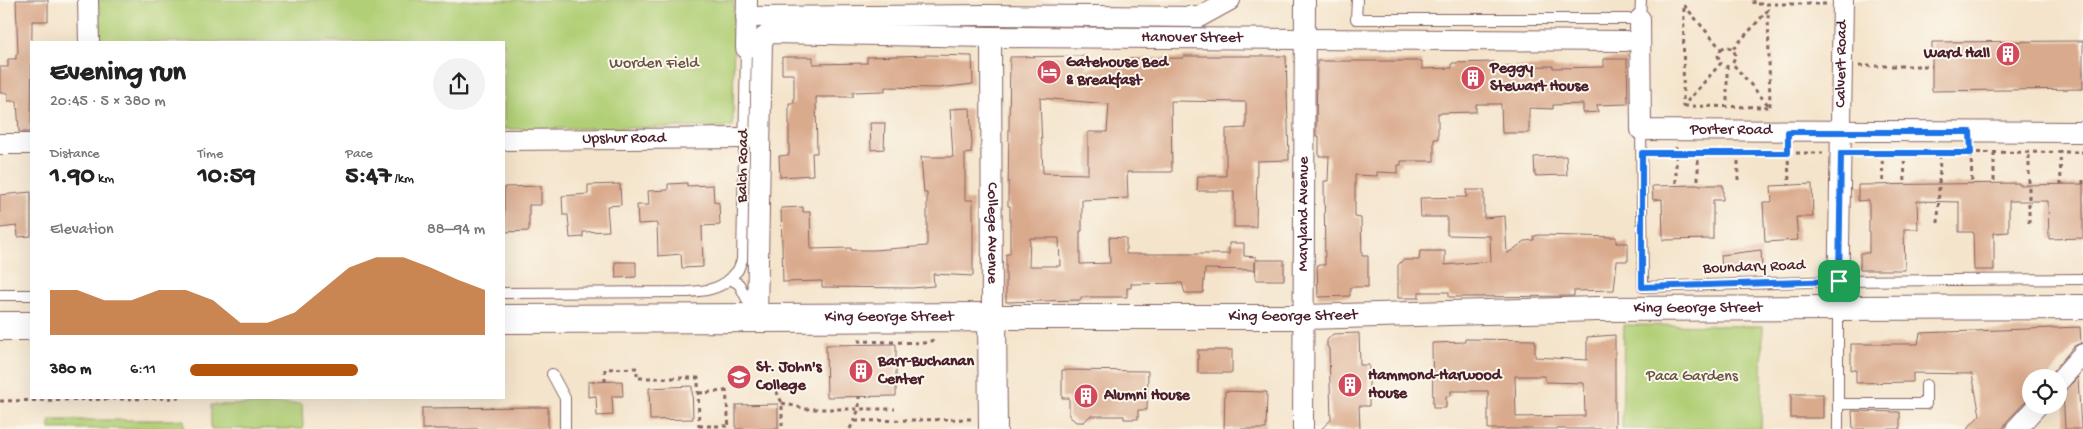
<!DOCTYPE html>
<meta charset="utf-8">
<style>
body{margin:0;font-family:"Gochi Hand",sans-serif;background:#f2f2f2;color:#222;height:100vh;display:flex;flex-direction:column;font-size:19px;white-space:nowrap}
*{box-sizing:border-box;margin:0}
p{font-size:16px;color:#767676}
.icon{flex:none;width:28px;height:28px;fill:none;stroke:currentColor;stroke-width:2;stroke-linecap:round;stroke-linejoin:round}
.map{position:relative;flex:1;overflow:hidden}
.details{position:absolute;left:30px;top:41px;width:475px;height:358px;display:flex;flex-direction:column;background:#fff;border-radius:0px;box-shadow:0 5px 20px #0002}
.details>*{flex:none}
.controls{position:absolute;left:2022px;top:369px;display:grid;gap:10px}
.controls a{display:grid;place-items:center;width:45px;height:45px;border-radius:50%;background:#fff;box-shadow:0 5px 20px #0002;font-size:25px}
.pin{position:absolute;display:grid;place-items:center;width:42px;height:42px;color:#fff;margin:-21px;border-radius:10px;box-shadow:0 2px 8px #0006}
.round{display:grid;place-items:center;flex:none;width:52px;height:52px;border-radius:26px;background:#f2f2f2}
.headline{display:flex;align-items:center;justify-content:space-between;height:85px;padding:0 20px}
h1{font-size:28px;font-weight:700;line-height:38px}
.figures{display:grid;grid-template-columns:repeat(3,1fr);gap:8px;height:85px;padding:5px 20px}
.figures div{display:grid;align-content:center}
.figures b{font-size:25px;font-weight:700}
.figures small{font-size:14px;font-weight:400}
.figures p{font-size:14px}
.chart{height:140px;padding:10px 20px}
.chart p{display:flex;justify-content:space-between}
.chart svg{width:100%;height:90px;margin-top:5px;fill:#b45309;opacity:.7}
ul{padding:0 20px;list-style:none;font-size:16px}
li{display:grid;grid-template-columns:80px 60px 1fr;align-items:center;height:38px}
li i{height:12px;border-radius:6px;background:#b45309}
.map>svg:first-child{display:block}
.green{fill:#b1cf76;stroke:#7e7750}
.building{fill:#daaa8d;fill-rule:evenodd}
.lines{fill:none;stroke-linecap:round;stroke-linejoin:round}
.service-casing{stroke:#866463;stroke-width:12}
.minor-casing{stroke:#866463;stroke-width:22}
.tertiary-casing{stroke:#866463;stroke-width:26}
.secondary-casing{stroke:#866463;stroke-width:30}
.path{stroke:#866463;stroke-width:3;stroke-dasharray:4 4;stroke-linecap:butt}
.service{stroke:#fff;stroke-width:10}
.minor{stroke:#fff;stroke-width:20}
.tertiary{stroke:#fff;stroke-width:24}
.secondary{stroke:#fff;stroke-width:28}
.route-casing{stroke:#fff;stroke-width:10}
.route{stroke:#1a73e8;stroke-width:6}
.labels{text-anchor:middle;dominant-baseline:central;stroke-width:4;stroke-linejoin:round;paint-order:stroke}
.street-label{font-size:16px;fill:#4a1f2b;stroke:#fbf7ec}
.poi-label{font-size:16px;font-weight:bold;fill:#4a1f2b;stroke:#fbf7ec;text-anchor:start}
.park-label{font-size:16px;fill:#695442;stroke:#fbf7ec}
</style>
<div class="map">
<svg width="2083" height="429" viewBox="0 0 2083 429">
<rect width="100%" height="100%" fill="#fbf7ec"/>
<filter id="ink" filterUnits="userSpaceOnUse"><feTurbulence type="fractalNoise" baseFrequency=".02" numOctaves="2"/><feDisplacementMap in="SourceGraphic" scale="10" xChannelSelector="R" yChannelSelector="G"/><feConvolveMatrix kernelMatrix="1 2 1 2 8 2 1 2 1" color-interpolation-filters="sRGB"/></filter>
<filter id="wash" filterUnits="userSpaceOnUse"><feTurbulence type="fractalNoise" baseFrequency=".0096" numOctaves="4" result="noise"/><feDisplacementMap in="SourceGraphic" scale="20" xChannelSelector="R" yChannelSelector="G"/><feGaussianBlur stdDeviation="1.12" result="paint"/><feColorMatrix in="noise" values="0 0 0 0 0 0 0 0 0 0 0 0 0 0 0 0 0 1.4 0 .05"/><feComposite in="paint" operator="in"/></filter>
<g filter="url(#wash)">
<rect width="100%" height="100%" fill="#f4e4cb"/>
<g class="green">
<polygon points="97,0 734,0 733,127 504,129 504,42 97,42"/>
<polygon points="1624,325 1763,326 1761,429 1622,429"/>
<polygon points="302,404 303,429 211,429 211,405"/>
<rect x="50" y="420" width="134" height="9"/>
</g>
<g id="blocks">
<g class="building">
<polygon points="16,0 48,0 48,21 32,21 31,132 19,132 17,101 8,101 8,93 0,93 0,67 8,67 8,59 16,59 16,54 18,54"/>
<polygon points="2083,41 2083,89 1932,91 1932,42"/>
<polygon points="929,55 972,56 973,84 939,88 885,87 885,91 853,92 853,97 816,97 817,153 812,153 813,175 780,177 779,156 789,155 789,103 794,103 794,74 782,74 782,57 813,57 813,64 867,63 867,57"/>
<path d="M 1086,56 L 1086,68 L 1125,63 L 1125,59 L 1183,58 L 1183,56 L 1286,56 L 1289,160 L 1257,161 L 1256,227 L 1234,227 L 1234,191 L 1197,191 L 1198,176 L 1226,176 L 1226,129 L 1246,128 L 1246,102 L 1171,101 L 1172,172 L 1127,172 L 1128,198 L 1082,200 L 1082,231 L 1080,231 L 1080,264 L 1110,263 L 1109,237 L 1126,238 L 1126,254 L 1229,254 L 1229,243 L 1244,243 L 1244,256 L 1256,257 L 1256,260 L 1284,260 L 1284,280 L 1256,280 L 1255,261 L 1255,270 L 1205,269 L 1203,293 L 1185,293 L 1182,283 L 1131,284 L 1131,288 L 1127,288 L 1127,297 L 1081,297 L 1081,300 L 1006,302 L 1006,254 L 1010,254 L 1010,206 L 1008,206 L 1008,196 L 1010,57 ZM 1040,98 L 1109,104 L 1107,132 L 1088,132 L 1088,174 L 1043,173 ZM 1030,238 L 1059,238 L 1060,266 L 1029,266 Z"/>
<polygon points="1604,59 1627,59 1628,104 1597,105 1598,112 1583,113 1583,104 1553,105 1553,109 1529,108 1529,133 1502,133 1501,104 1476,104 1476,112 1438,113 1438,139 1434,139 1434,161 1401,161 1401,165 1398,165 1398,173 1377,172 1377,176 1355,175 1355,217 1361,218 1362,256 1368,256 1368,287 1350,287 1350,296 1318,297 1317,265 1325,265 1324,181 1328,181 1329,156 1319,156 1319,136 1316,136 1317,61 1422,61 1422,69 1452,68 1452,63 1494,62 1494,67 1553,66 1553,68 1604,67"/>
<polygon points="970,108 972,144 971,153 965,154 965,200 973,200 973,276 933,274 934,286 912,288 822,287 822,281 783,282 781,208 803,207 803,212 810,212 811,249 851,248 851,250 874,250 927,246 927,193 924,193 921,157 953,157 950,109"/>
<polygon points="870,123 885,123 884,149 871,150"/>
<polygon points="1566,156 1567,175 1535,176 1534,157"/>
<polygon points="687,183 687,186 713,185 714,202 719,203 720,225 702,226 703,267 682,268 681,254 658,256 657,223 638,224 637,205 649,205 648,191 668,190 668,184"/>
<polygon points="2019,183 2019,185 2083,184 2083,238 2049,239 2048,201 2009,201 2009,232 1994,233 1994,270 1974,270 1973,232 1959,232 1959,202 1917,201 1918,229 1904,229 1905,270 1860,270 1860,253 1869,253 1869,200 1858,201 1858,185"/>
<polygon points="620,184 621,205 607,206 609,231 583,232 583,237 570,238 568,215 563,215 562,196 588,194 588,185"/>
<polygon points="1812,184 1813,217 1796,217 1798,240 1765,242 1763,202 1772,202 1771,186"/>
<polygon points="1698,185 1723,185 1723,200 1713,200 1713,239 1663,240 1662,199 1653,200 1652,186"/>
<polygon points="541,186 541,205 529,205 529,231 504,232 504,187"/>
<polygon points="1466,190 1484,190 1484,218 1505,216 1507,254 1525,241 1534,240 1534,236 1539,235 1616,237 1616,243 1628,243 1628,261 1617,261 1614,290 1574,291 1574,296 1472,297 1449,297 1449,292 1419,292 1419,298 1398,298 1398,265 1403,260 1419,260 1420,251 1445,251 1445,265 1491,261 1490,236 1447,235 1447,217 1421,217 1420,198 1467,197"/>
<polygon points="31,192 31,236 18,237 17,226 0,228 0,195"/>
<polygon points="1761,250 1762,267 1738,267 1738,270 1722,271 1721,255"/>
<polygon points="615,262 636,262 636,277 616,278"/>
<polygon points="2080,327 2081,343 2074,346 2048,378 2031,378 2031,396 2007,421 2003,429 1967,429 1980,415 1972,374 1913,373 1913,382 1856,383 1856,370 1851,370 1851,344 1918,344 1920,333"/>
<polygon points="1359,333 1360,365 1369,365 1369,406 1359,406 1360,429 1321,429 1331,420 1329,349 1327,346 1327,340 1333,334"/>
<path d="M 1615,335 L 1615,429 L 1488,429 L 1488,391 L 1451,391 L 1451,396 L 1446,396 L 1446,408 L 1433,408 L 1432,343 L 1465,342 L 1465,339 L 1535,340 L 1535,357 L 1587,360 L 1587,337 ZM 1515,376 L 1545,376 L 1546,382 L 1584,383 L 1585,416 L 1516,417 Z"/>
<polygon points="896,344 896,396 827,397 826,345"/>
<rect x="1198" y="350" width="34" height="23"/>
<polygon points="1062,370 1148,371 1147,410 1138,410 1138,419 1124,419 1124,416 1090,416 1084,422 1076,422 1069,416 1069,398 1062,398"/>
<polygon points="2078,377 2081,429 2065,429 2063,392"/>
<polygon points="622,381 623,396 612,396 613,415 597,416 596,396 588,397 588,382"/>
<polygon points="692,386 693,419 650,420 649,388"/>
<polygon points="1225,391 1267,392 1266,429 1224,429"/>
<rect x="1791" y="394" width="32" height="24"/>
<polygon points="778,404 778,429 736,429 736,405"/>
<polygon points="548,407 548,429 422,429 422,408"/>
<polygon points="1852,411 1900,412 1900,429 1853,429"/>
</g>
</g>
</g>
<g filter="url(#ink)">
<use href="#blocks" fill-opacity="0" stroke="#866463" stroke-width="1"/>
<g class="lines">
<defs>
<g id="service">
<polyline points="1357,0 1356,19 1640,19 1641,0"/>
<polyline points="746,48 742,260 738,270 730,279 739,284 753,311"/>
<polyline points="1641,130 1643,287 1839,281 2083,279"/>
<path d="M 504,293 L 688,292 C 704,291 717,290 730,279"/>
<polyline points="0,295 31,295"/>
<polyline points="552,374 565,398 565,429"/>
<polyline points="1839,404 1926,404 1926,385"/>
<polyline points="1838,429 1838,308"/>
</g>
<g id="minor">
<polyline points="88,0 89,42"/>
<polyline points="746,17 986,15 1199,17 1230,0"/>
<path id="s1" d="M 1640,19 L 1641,130 L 2083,132"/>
<path id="s2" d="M 991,37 L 992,317"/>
<polyline points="746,48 747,0"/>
<path id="s3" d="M 504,140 L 744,138"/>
<polyline points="0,144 31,144"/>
<path id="s4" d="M 1838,308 L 1843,0"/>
<path id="s5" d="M 757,318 L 762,39 L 770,33 L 991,37 L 1626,41"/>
<polyline points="2059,381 2083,354"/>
<path id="s6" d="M 1303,429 L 1305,0"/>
<polyline points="2016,429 2038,405"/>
</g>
<g id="tertiary">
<path id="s7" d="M 992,317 L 1305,317 L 1597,309 L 2083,307"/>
</g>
<g id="secondary">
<path id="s8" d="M 504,319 L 992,317 L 993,429"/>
<polyline points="0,326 31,326"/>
</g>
</defs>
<use href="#service" class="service-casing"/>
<use href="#minor" class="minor-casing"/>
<use href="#tertiary" class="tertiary-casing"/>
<use href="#secondary" class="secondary-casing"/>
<g class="path">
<polyline points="1754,0 1754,4 1827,4"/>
<polygon points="1684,5 1721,49 1718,56 1721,63 1683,106"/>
<polyline points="1721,49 1726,46 1733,49 1736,56 1732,63 1770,107 1768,10 1733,49"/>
<polyline points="1727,65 1727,106"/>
<polyline points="1859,66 1932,66"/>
<polyline points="1684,106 1770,107"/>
<polyline points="1676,147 1676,186"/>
<polyline points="2060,150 2061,184"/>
<polyline points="1698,152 1698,185"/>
<polyline points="1788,152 1789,185"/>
<polyline points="1652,153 1823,153"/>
<polyline points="1738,153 1738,180"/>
<polyline points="1857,153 2083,152"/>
<polyline points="1882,153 1883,185"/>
<polyline points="1904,153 1905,184"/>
<polyline points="1971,153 1972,184"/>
<polyline points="1994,153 1994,184"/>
<polyline points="2083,184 2083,178"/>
<polyline points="1938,223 1940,152"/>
<polyline points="2029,223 2029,152"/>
<polyline points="858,341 924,343 934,340"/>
<polyline points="605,381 605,369 637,368 637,378 698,378 699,429"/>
<polyline points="773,384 782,403 782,429"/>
<polyline points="726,389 729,429"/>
<polyline points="699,393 726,391"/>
<polyline points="0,401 179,398"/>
<polyline points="782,403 806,409 895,409"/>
<polyline points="855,421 972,419"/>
<polyline points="699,426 728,426"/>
<polyline points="850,429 859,409 859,397"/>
</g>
<use href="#service" class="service"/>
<use href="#minor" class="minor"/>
<use href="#tertiary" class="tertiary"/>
<use href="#secondary" class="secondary"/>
</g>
</g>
<g class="lines" filter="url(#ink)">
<defs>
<polygon id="route" points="1788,132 1970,132 1971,153 1841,153 1839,281 1642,287 1642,153 1788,153"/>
</defs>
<use href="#route" class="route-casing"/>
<use href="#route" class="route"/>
</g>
<defs>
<symbol id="building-disc" viewBox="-11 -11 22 22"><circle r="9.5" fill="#d1495b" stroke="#fbf7ec"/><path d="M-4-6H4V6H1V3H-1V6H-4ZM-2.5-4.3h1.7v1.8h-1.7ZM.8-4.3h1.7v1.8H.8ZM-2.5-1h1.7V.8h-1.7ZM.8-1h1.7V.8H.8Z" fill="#fff"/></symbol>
<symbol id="hotel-disc" viewBox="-11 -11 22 22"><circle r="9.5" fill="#d1495b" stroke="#fbf7ec"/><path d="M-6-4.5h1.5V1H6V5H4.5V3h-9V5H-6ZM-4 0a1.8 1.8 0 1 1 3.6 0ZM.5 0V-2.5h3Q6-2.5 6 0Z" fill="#fff"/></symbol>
<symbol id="university-disc" viewBox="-11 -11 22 22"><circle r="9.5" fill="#d1495b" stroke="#fbf7ec"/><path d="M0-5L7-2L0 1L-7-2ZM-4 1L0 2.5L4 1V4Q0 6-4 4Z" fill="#fff"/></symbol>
</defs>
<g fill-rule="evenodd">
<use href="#building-disc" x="1994" y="40" width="28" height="28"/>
<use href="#hotel-disc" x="1035" y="58" width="28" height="28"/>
<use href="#building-disc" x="1459" y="64" width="28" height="28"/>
<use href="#building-disc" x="847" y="357" width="28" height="28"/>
<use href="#university-disc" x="725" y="363" width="28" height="28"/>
<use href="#building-disc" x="1336" y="371" width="28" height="28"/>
<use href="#building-disc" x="1072" y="382" width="28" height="28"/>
</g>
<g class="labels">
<g class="street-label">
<text stroke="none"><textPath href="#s5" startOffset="711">Hanover Street</textPath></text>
<text stroke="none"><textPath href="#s4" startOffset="244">Calvert Road</textPath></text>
<text stroke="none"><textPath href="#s1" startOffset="201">Porter Road</textPath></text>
<text stroke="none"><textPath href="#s3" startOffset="120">Upshur Road</textPath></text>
<text transform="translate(744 166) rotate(-89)">Balch Road</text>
<text stroke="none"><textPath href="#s6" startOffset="215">Maryland Avenue</textPath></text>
<text stroke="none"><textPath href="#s2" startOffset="196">College Avenue</textPath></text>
<text transform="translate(1754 268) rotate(-2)">Boundary Road</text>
<text stroke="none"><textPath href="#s7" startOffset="706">King George Street</textPath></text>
<text stroke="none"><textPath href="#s7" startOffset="301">King George Street</textPath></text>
<text stroke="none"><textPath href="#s8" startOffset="385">King George Street</textPath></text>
</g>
<g class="poi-label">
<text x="1990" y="54" text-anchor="end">Ward Hall</text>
<text x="1066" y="63">Gatehouse Bed<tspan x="1066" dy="18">&amp; Breakfast</tspan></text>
<text x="1490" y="69">Peggy<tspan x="1490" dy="18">Stewart House</tspan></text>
<text x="878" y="362">Barr-Buchanan<tspan x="878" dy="18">Center</tspan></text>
<text x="756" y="368">St. John's<tspan x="756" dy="18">College</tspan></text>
<text x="1368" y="376">Hammond-Harwood<tspan x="1368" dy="18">House</tspan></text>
<text x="1104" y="396">Alumni House</text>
</g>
<g class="park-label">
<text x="654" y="64">Worden Field</text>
<text x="1692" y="377">Paca Gardens</text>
</g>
</g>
</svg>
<div class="controls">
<a><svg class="icon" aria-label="locate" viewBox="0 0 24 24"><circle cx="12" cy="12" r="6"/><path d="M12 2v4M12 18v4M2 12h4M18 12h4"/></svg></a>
</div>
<div class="pin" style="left:1839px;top:281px;background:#1e9e55"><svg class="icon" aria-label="arrive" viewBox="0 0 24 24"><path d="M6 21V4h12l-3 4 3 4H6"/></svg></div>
<section class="details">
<div class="headline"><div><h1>Evening run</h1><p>20:45 · 5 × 380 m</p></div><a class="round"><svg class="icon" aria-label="share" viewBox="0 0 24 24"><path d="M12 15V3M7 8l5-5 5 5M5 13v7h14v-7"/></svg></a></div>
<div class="figures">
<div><p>Distance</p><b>1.90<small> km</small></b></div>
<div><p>Time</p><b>10:59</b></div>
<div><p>Pace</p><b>5:47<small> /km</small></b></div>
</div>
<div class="chart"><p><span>Elevation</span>88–94 m</p>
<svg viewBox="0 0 160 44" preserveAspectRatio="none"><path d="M0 44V22L10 22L20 27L30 27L40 22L50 22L60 27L70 38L80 38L90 33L100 22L110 11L120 6L130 6L140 11L150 17L160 22V44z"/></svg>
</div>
<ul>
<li><b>380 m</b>6:11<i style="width:57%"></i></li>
</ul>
</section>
</div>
